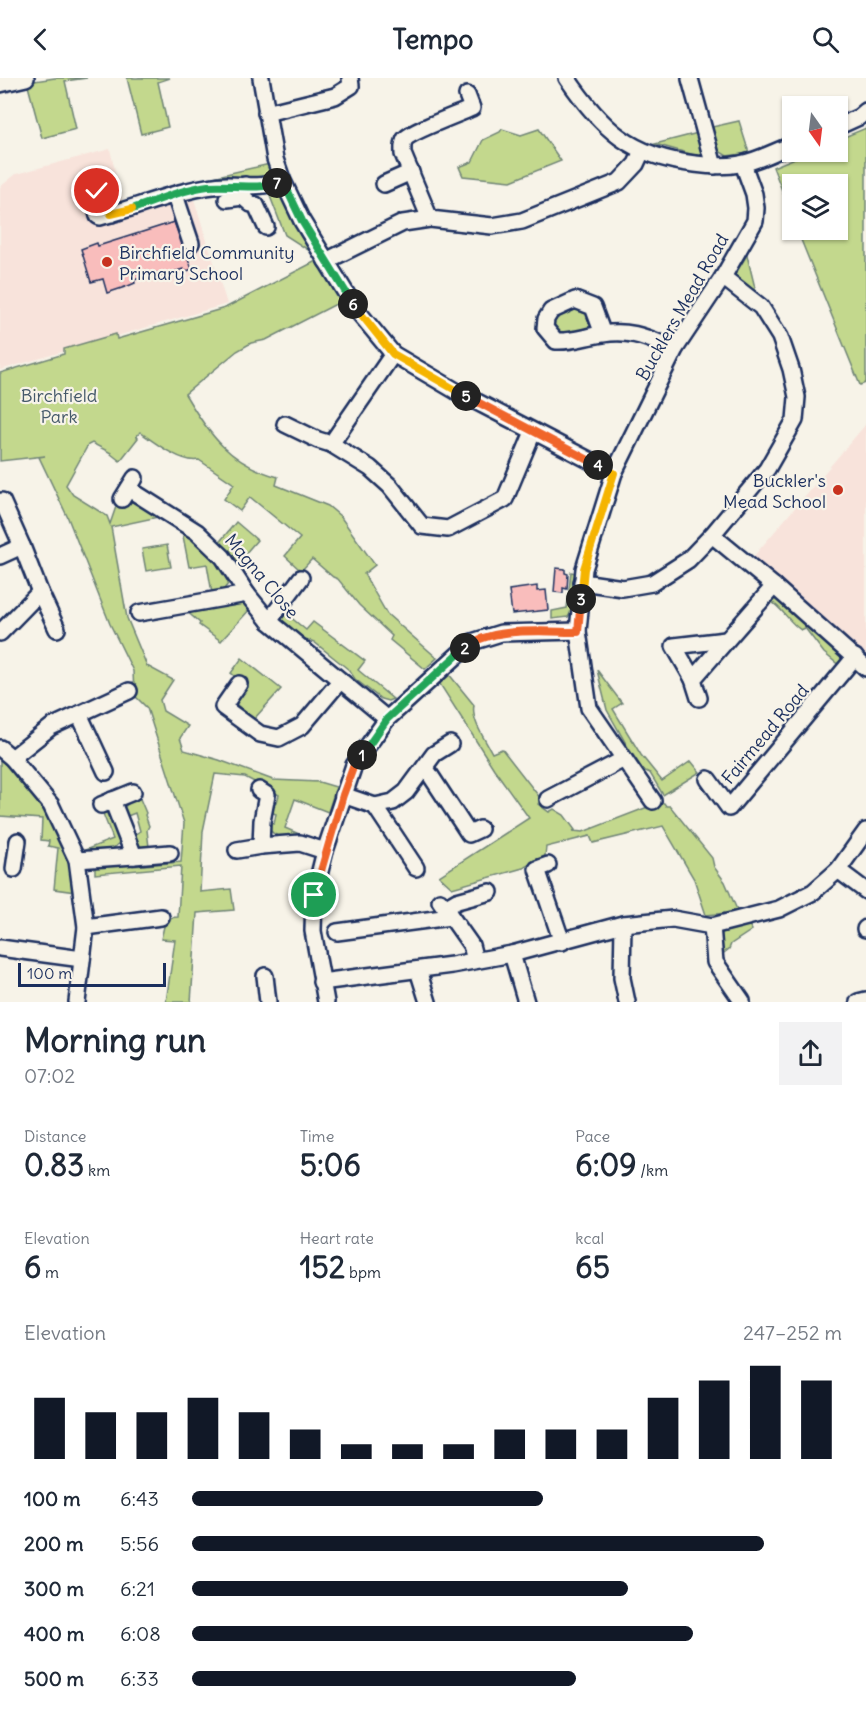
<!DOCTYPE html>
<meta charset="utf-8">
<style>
body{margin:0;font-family:Delius,sans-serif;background:#f2f2f3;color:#1f2937;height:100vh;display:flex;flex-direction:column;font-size:22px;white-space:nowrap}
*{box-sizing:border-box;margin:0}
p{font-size:20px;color:#747a83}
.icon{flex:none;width:33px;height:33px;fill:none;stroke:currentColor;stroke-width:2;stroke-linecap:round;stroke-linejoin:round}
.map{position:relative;height:924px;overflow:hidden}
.drawer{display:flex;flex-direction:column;background:#fff;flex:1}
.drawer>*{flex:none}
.needle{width:39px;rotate:166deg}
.fabs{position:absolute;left:782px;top:18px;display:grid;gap:12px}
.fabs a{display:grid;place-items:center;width:66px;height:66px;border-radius:0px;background:#fff;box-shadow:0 2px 4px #0004;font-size:30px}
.scale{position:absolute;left:18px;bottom:15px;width:148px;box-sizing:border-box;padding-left:6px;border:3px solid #1b2f5e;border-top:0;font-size:16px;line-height:21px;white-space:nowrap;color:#1b2f5e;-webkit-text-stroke:4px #f7f3e8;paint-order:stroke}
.pin{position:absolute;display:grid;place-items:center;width:51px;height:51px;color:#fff;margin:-26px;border:3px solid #fff;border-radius:50%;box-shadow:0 2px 6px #0007}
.km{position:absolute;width:30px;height:30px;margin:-15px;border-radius:50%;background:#222;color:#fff;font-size:16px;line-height:30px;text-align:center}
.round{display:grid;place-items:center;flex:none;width:63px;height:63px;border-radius:0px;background:#f2f2f3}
.head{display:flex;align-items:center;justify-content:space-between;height:102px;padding:0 24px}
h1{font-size:33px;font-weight:800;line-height:45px}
.stats{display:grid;grid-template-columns:repeat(3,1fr);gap:9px;height:102px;padding:6px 24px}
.stats div{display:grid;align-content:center}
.stats b{font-size:30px;font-weight:800}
.stats small{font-size:16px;font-weight:400}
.stats p{font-size:16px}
.chart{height:168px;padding:12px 24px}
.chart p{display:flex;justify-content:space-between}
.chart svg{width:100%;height:108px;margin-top:6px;stroke:#111827;stroke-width:6}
ul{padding:0 24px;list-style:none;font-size:20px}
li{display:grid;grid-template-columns:96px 72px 1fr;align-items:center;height:45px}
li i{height:15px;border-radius:8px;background:#111827}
header{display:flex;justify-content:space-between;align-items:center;height:78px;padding:0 24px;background:#fff;font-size:27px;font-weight:800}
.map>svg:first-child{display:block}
.built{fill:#f8e3db}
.green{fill:#c3d88d;stroke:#6f8476;stroke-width:1.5}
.building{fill:#f9bdbc;stroke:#1b2f5e;stroke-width:1.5}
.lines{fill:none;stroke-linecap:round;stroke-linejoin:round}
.minor-casing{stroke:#1b2f5e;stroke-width:20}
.minor{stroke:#f7f3e8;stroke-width:15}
.split-1-casing{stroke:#fff;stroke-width:12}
.split-2-casing{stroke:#fff;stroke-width:12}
.split-3-casing{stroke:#fff;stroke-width:12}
.split-4-casing{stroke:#fff;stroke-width:12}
.split-5-casing{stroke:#fff;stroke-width:12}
.split-6-casing{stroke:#fff;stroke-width:12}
.split-7-casing{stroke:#fff;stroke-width:12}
.split-8-casing{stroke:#fff;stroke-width:12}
.split-9-casing{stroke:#fff;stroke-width:12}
.split-1{stroke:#f0652b;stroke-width:8}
.split-2{stroke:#22a559;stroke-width:8}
.split-3{stroke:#f0652b;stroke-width:8}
.split-4{stroke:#f5b400;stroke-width:8}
.split-5{stroke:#f0652b;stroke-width:8}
.split-6{stroke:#f5b400;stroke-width:8}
.split-7{stroke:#22a559;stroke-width:8}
.split-8{stroke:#22a559;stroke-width:8}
.split-9{stroke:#f5b400;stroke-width:8}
.poi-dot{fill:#c8321e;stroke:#f7f3e8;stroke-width:2}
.labels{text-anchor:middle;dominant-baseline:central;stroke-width:4.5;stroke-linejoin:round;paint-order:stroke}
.poi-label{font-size:18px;fill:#1b2f5e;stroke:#f7f3e8;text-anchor:start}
.street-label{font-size:18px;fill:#1b2f5e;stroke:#f7f3e8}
.park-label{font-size:18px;fill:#45596a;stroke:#f7f3e8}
</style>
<header><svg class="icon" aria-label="back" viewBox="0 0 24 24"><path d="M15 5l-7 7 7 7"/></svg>Tempo<svg class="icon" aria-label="search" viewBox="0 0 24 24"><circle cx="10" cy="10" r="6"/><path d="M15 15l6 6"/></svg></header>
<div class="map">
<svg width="866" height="924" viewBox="0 0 866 924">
<rect width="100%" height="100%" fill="#f7f3e8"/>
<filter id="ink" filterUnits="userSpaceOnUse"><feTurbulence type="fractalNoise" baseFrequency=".0167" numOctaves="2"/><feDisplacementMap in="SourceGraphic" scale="12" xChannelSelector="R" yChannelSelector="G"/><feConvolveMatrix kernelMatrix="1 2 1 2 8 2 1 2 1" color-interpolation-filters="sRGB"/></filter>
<g filter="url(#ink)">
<g class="built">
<polygon points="110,71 126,141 193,118 227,226 0,292 0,109 16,96"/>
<polygon points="866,346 866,582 753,479"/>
</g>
<g class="green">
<polygon points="55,0 87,0 65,3 76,51 42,60 27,4"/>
<polygon points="127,0 170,0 158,4 168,49 141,56"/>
<polygon points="739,43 749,75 727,78 719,73 712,49"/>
<polygon points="866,50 866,305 860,307 797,152 837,152 837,106 792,106 792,138 773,89 810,74 837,74 837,62"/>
<polygon points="502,51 521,57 539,51 561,83 511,103 463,98 459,89 472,84 483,62 500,54"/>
<polygon points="702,54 705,76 698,78 655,66"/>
<polygon points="270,86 268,97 261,102 214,102 213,99"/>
<polygon points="268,113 273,113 283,120 317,182 310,173 285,157"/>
<polygon points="747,177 756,214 750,213 734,198"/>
<path d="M 316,183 L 342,223 L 266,262 L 251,265 L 237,273 L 185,316 C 209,357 230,386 278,399 L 276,407 L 328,428 L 340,438 L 375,487 L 364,496 L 387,536 L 437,580 L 425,591 L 390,562 L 392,558 L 359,527 L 338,501 L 333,499 L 312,481 L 301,493 L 285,478 L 300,460 L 250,419 L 240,433 L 224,421 L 234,406 L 199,382 C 182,386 154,364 140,354 L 136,359 L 138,360 L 120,383 L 111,376 L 111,375 L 92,365 L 88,367 L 66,407 L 73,417 L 107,438 L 110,446 L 119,420 L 130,425 L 136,421 L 163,438 L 111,449 L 127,540 L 147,588 L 173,602 L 160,622 L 163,633 L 188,648 L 180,660 L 184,672 L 219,682 L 273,702 L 319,704 L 336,709 L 328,734 L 295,721 L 285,750 L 304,758 L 302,759 C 286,759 271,762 266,744 L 274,746 L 276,736 L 268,733 L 272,724 L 277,724 L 279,717 L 245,699 L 215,696 L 203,753 L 200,814 L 231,811 L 234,832 L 197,835 L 191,924 L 166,924 L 175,862 L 161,861 L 166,840 L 178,839 L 181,788 L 95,796 L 95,787 L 132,782 L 133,788 L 181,784 L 184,745 L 147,630 L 134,617 L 133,593 L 110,546 L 68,440 L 39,379 L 45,378 L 0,383 L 0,295 L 64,276 L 64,271 L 116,256 L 117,261 L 225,230 Z"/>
<polygon points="586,227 594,248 590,254 559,260 550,244 563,231"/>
<polygon points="236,444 257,462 238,484 217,467"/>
<path d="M 189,455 C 205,466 227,486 228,506 L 224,511 L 212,515 L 207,486 L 189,489 L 183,458 Z"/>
<polygon points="167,467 171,489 146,493 142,471"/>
<polygon points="571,494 577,495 572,533 568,539 552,541 552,533 567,530"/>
<path d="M 772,520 L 776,520 L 844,580 L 840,588 L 824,575 L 805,550 L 801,552 C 788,544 783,530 770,523 Z"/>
<polygon points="240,522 246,525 251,530 221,563 199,547 200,545 185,532"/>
<polygon points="283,533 306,552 313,544 365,583 358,592 393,621 388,623 381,621 355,601 349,592 338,583 314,564 303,560 279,540"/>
<polygon points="242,580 281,611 254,641 237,627 237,623 248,609 231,595"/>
<polygon points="597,592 622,625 613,631 641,677 662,703 691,683 700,694 663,717 650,695 643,692 629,671 607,632"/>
<path d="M 448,595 L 474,627 C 471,643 485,661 492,675 L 502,671 L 541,721 L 538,726 L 549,734 L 554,731 L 564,737 L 575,752 L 573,753 L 583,754 L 653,727 L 653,725 L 664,725 L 666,728 L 670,728 L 712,780 L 714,789 L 725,804 L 738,834 L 706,837 L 694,801 L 663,748 L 593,765 L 590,758 L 546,769 L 545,778 L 523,790 L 452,810 L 439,798 L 529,740 L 494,691 L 438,603 Z"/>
<path d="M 0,678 C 18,697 40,715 52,738 C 63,758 73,791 76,814 L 54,811 L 58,770 L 48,768 L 49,763 L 41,762 L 42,741 L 0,738 Z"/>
<polygon points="138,716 146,735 145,737 149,748 147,752 149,769 139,769 134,757 140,753 135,735 125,739 122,731 129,725 128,720"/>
<path d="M 103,727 L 109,740 L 117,738 L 121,762 C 114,774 98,777 85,772 L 113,761 L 100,728 Z"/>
<polygon points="741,847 749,847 752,852 731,866 729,871 721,877 719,857 726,851"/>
</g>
<g class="building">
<polygon points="174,144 192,191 184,194 183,191 159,199 157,195 134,202 135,205 128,208 107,215 103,201 91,204 81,171 97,165 98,168"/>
<polygon points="556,490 565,491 565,495 568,496 567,511 563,510 563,515 554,514"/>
<polygon points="537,508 537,513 546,512 548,532 512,536 509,512"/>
</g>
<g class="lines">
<defs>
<g id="minor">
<polyline points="261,0 275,81 282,101 302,143 355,230 393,276 456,313 614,395"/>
<path d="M 567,0 C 601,50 631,79 695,86 C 710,88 725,89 740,86 C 758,83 775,73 792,67"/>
<polyline points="690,1 714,88"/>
<polyline points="0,6 26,0"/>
<polyline points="266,35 335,18 351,8 350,0"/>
<polyline points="837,49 859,39 866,33"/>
<polyline points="384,106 411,94"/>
<polyline points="245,107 243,119 251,126 256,127 266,149"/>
<polyline points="175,117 191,165"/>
<polyline points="227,121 243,119"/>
<path d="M 112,136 L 100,114 L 94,114 L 93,118 L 98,138 L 100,139 C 139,129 188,108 227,107 C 246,107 265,111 282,101"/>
<path d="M 430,141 L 403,76 C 403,71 402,66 405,61 C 412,53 459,36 472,30 L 467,17"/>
<polyline points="326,183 403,145 430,141 492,148 522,143 619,104 636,86 642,73"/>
<path d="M 603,256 L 593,229 L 575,222 L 551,233 L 546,241 L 545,250 L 556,263 C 573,264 586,258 603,256 C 632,251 649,261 675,271"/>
<polyline points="393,276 331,366 370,390 390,408 422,448 448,451 505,421 533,354"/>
<polyline points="285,346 318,362 331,366"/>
<polyline points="129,411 197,454 223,479 247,516 269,543 387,641"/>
<polyline points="122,421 135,400"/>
<polyline points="2,423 22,468"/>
<polyline points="712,457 774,508 866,590"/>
<polyline points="0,478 22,468 40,514 57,551"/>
<polyline points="582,504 623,510 652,505 688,482 712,457 767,391 795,342 797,319 791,291 780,259 761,229 723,199"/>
<polyline points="139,535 247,516"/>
<polyline points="269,543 301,500"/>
<polyline points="0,555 40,514"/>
<polyline points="693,601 674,568 726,562"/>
<polyline points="239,606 223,629 260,656 279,660 302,648 340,603"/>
<polyline points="699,620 693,601 774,508"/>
<polyline points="79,636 106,694"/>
<polyline points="0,670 12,680 51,727 77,782 86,849 77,924"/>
<polyline points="12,680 51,649 129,613"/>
<polyline points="425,689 469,756 480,751"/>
<polyline points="708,701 729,730 855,579"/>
<polyline points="259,712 267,717 262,743 261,768 300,765 325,773"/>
<polyline points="343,717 375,728 393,724 406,714 434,676 450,666"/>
<polyline points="548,721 624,681"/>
<polyline points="653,723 589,630 578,553 584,491 614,395 675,271 723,199 755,143 756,130 754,116 743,86"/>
<polyline points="101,727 133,714"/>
<polyline points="375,728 416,790"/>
<polyline points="237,772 261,768"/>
<polyline points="134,778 170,775"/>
<polyline points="77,782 134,778 112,722"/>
<polyline points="548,787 537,791 562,864"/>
<polyline points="14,791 18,763"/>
<polyline points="838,792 866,813"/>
<polyline points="440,823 471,867 475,882"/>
<polyline points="445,830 457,823 490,814"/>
<polyline points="623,846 622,900 627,924"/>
<polyline points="712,848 715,884 742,923"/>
<polyline points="86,849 161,839"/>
<polyline points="865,851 866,850"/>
<polyline points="337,854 450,839"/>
<polyline points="0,870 82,881"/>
<polyline points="512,876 526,924"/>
<polyline points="418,892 428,924"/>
<polyline points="265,898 268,924"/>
<polyline points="321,904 452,887 512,876 623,846 673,841 712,848 779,831 813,814 838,792 866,753"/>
<polyline points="326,924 313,853 314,817 325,773 354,687 387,641 472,564 501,555 578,553"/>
<polyline points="858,924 866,922"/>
</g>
</defs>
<use href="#minor" class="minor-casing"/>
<use href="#minor" class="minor"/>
</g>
</g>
<g class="lines" filter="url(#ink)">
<defs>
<polyline id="split-1" points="314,817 343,717 354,687 362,677"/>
<polyline id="split-2" points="362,677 387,641 465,570"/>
<path id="split-3" d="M 465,570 C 490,548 546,554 578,554 L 581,521"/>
<polyline id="split-4" points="581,521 584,491 614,395 598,387"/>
<polyline id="split-5" points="466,318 598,387"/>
<polyline id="split-6" points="353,226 393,276 466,318"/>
<polyline id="split-7" points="277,105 282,101 302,143 353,226"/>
<path id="split-8" d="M 132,131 C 156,123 183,111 208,108 C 229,106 259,112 277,105"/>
<polyline id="split-9" points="97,113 100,114 111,136 132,131"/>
</defs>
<use href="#split-1" class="split-1-casing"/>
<use href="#split-2" class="split-2-casing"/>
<use href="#split-3" class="split-3-casing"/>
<use href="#split-4" class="split-4-casing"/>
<use href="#split-5" class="split-5-casing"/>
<use href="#split-6" class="split-6-casing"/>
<use href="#split-7" class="split-7-casing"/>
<use href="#split-8" class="split-8-casing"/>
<use href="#split-9" class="split-9-casing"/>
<use href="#split-1" class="split-1"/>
<use href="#split-2" class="split-2"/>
<use href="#split-3" class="split-3"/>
<use href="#split-4" class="split-4"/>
<use href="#split-5" class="split-5"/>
<use href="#split-6" class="split-6"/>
<use href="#split-7" class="split-7"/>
<use href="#split-8" class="split-8"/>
<use href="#split-9" class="split-9"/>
</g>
<g class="poi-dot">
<circle cx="107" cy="184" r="6"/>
<circle cx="838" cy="412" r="6"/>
</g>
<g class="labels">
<g class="poi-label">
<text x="119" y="174">Birchfield Community<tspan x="119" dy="21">Primary School</tspan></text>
<text x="826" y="402" text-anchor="end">Buckler's<tspan x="826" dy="21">Mead School</tspan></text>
</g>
<g class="street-label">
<text transform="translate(682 229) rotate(-60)">Bucklers Mead Road</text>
<text transform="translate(262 498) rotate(50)">Magna Close</text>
<text transform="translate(765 656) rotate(-50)">Fairmead Road</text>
</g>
<g class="park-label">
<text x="59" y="317">Birchfield<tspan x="59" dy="21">Park</tspan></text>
</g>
</g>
</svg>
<div class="fabs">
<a><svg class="needle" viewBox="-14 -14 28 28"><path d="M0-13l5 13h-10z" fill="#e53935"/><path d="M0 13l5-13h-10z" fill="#747a83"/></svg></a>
<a><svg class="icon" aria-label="layers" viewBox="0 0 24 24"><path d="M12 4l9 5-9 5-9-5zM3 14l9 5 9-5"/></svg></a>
</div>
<div class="scale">100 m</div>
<div class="pin" style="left:314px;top:817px;background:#1e9e55"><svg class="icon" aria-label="arrive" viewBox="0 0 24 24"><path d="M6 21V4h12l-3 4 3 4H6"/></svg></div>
<div class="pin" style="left:97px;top:113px;background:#d93025"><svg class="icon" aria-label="check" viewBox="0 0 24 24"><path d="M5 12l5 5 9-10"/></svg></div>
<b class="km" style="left:362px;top:677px">1</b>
<b class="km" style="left:465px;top:570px">2</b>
<b class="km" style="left:581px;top:521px">3</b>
<b class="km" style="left:598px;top:387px">4</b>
<b class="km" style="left:466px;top:318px">5</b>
<b class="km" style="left:353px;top:226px">6</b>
<b class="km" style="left:277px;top:105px">7</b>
</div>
<section class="drawer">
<div class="head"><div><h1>Morning run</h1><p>07:02</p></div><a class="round"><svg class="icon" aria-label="share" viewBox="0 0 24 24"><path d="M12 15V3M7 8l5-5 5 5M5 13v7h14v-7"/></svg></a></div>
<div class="stats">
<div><p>Distance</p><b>0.83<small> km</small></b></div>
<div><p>Time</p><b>5:06</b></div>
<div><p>Pace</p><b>6:09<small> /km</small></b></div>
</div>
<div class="stats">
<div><p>Elevation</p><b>6<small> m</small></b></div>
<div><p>Heart rate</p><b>152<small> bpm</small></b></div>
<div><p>kcal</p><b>65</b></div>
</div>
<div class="chart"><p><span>Elevation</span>247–252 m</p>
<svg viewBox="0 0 160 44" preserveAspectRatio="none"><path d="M5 44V19M15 44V25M25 44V25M35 44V19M45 44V25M55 44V32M65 44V38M75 44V38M85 44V38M95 44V32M105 44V32M115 44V32M125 44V19M135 44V12M145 44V6M155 44V12"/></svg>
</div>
<ul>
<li><b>100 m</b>6:43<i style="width:54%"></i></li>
<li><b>200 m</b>5:56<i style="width:88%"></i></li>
<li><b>300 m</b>6:21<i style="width:67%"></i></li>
<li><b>400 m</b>6:08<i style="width:77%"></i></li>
<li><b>500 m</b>6:33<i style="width:59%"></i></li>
</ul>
</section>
